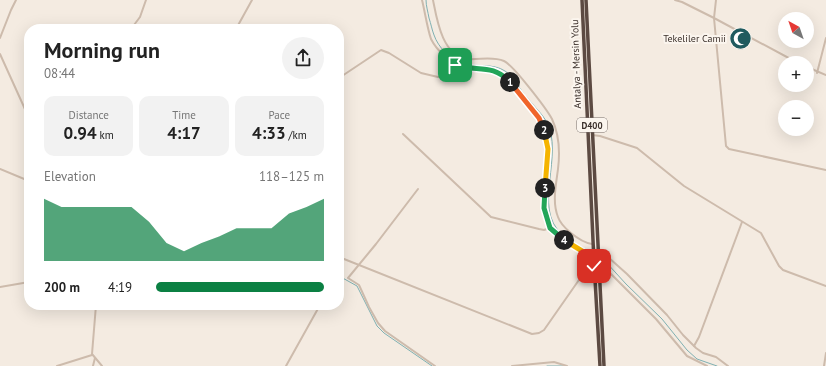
<!DOCTYPE html>
<meta charset="utf-8">
<style>
body{margin:0;font-family:"PT Sans",sans-serif;background:#f2f2f2;color:#222;height:100vh;display:flex;flex-direction:column;font-size:15px;white-space:nowrap}
*{box-sizing:border-box;margin:0}
p{font-size:13px;color:#767676}
.icon{flex:none;width:22px;height:22px;fill:none;stroke:currentColor;stroke-width:2;stroke-linecap:round;stroke-linejoin:round}
.map{position:relative;flex:1;overflow:hidden}
.drawer{position:absolute;left:24px;top:24px;width:320px;height:286px;display:flex;flex-direction:column;background:#fff;border-radius:16px;box-shadow:0 4px 16px #0002}
.drawer>*{flex:none}
.needle{width:26px;rotate:320deg}
.buttons{position:absolute;left:778px;top:12px;display:grid;gap:8px}
.buttons a{display:grid;place-items:center;width:36px;height:36px;border-radius:50%;background:#fff;box-shadow:0 4px 16px #0002;font-size:20px}
.pin{position:absolute;display:grid;place-items:center;width:34px;height:34px;color:#fff;margin:-17px;border-radius:8px;box-shadow:0 2px 6px #0006}
.km{position:absolute;width:20px;height:20px;margin:-10px;border-radius:50%;background:#222;color:#fff;font-size:11px;line-height:20px;text-align:center}
.round{display:grid;place-items:center;flex:none;width:42px;height:42px;border-radius:21px;background:#f2f2f2}
.head{display:flex;align-items:center;justify-content:space-between;height:68px;padding:0 20px}
h1{font-size:22px;font-weight:700;line-height:30px}
.figures{display:grid;grid-template-columns:repeat(3,1fr);gap:6px;height:68px;padding:4px 20px}
.figures div{display:grid;align-content:center;border-radius:10px;background:#f2f2f2;text-align:center}
.figures b{font-size:17px;font-weight:700}
.figures small{font-size:11px;font-weight:400}
.figures p{font-size:11px}
.chart{height:112px;padding:8px 20px}
.chart p{display:flex;justify-content:space-between}
.chart svg{width:100%;height:72px;margin-top:4px;fill:#0b8043;opacity:.7}
ul{padding:0 20px;list-style:none;font-size:13px}
li{display:grid;grid-template-columns:64px 48px 1fr;align-items:center;height:30px}
li i{height:10px;border-radius:5px;background:#0b8043}
.map>svg:first-child{display:block}
.lines{fill:none;stroke-linecap:round;stroke-linejoin:round}
.stream{stroke:#7fb0b2;stroke-width:1}
.minor{stroke:#cdbbac;stroke-width:2}
.highway{stroke:#5c4a42;stroke-width:3.5}
.split-1-casing{stroke:#fff;stroke-width:8}
.split-2-casing{stroke:#fff;stroke-width:8}
.split-3-casing{stroke:#fff;stroke-width:8}
.split-4-casing{stroke:#fff;stroke-width:8}
.split-5-casing{stroke:#fff;stroke-width:8}
.split-1{stroke:#22a559;stroke-width:5}
.split-2{stroke:#f0652b;stroke-width:5}
.split-3{stroke:#f5b400;stroke-width:5}
.split-4{stroke:#22a559;stroke-width:5}
.split-5{stroke:#f5b400;stroke-width:5}
.labels{text-anchor:middle;dominant-baseline:central;stroke-width:4;stroke-linejoin:round;paint-order:stroke}
.shield{fill:#fbf5ee;stroke:#756b66;stroke-width:1}
.shield-label{font-size:9px;font-weight:bold;fill:#3b302b}
.poi-label{font-size:10px;fill:#3b302b;stroke:#fbf5ee;text-anchor:end}
.street-label{font-size:10px;fill:#3b302b;stroke:#fbf5ee}
</style>
<div class="map">
<svg width="826" height="366" viewBox="0 0 826 366">
<rect width="100%" height="100%" fill="#f4ebe1"/>
<g class="lines">
<g class="stream">
<path d="M 426,0 C 426,6 428,12 429,18 C 431,24 432,30 434,35 C 438,47 451,61 463,64 C 476,67 493,63 505,71 C 513,76 518,86 524,94 C 530,101 536,108 542,115 C 568,146 534,199 557,229 C 566,239 581,246 592,253"/>
<polyline points="600,258 605,261 626,284 662,319 687,350 697,359 717,366"/>
<polyline points="339,276 357,286 377,326 384,333 432,366"/>
<polyline points="547,366 563,366"/>
</g>
<g class="minor">
<path d="M 433,0 C 437,20 442,55 467,59 C 480,60 492,56 504,61 C 513,65 546,108 552,119 C 559,134 560,153 558,169 C 556,185 552,202 558,217 C 560,223 566,229 571,233 C 577,238 585,243 592,244"/>
<polyline points="675,0 682,2 714,18 798,63"/>
<polyline points="716,0 714,18 726,146 729,149 826,170"/>
<polyline points="131,29 140,17 146,0"/>
<polyline points="236,29 252,0"/>
<polyline points="0,38 11,10 16,0"/>
<polyline points="0,54 29,118"/>
<polyline points="807,67 826,75"/>
<polyline points="817,73 826,38"/>
<polyline points="339,78 381,50 389,53 421,73 438,77 443,76 453,64"/>
<polyline points="403,134 491,217 539,229 544,230 550,228"/>
<polyline points="592,135 600,136 637,148 684,186 761,233 779,266 783,270 826,286"/>
<polyline points="0,169 29,181"/>
<polyline points="418,189 376,244 348,278 359,285 369,307 378,323 385,331 435,366"/>
<polyline points="599,249 627,274 667,315 683,335 696,348 703,353 716,357 728,366"/>
<path d="M 339,257 L 532,334 L 539,333 L 544,330 L 581,277 L 594,266 C 591,262 591,258 588,255 C 578,245 554,239 549,226 C 536,191 558,152 539,118 C 529,107 509,77 499,72 C 488,67 474,69 462,67 C 451,65 436,49 431,39 C 427,27 425,12 422,0"/>
<polyline points="600,269 610,273 656,319 687,356 707,366"/>
<polyline points="0,287 29,282"/>
<polyline points="96,305 92,354 102,366"/>
<polyline points="694,346 699,337 742,222"/>
<polyline points="57,366 92,355"/>
<polyline points="93,366 95,358"/>
<polyline points="286,366 320,305"/>
<polyline points="512,366 554,362 567,366"/>
<polyline points="824,366 826,353"/>
</g>
<g class="highway">
<polyline points="582,0 594,262 600,366"/>
<polyline points="586,0 604,366"/>
</g>
</g>
<g class="lines">
<defs>
<path id="split-1" d="M 455,65 C 477,72 492,63 510,82"/>
<polyline id="split-2" points="510,82 539,118 544,130"/>
<polyline id="split-3" points="544,130 548,149 545,188"/>
<polyline id="split-4" points="545,188 544,208 550,228 564,240"/>
<polyline id="split-5" points="564,240 587,254 594,266"/>
</defs>
<use href="#split-1" class="split-1-casing"/>
<use href="#split-2" class="split-2-casing"/>
<use href="#split-3" class="split-3-casing"/>
<use href="#split-4" class="split-4-casing"/>
<use href="#split-5" class="split-5-casing"/>
<use href="#split-1" class="split-1"/>
<use href="#split-2" class="split-2"/>
<use href="#split-3" class="split-3"/>
<use href="#split-4" class="split-4"/>
<use href="#split-5" class="split-5"/>
</g>
<defs>
<symbol id="mosque-disc" viewBox="-11 -11 22 22"><circle r="9.5" fill="#1f5a5e" stroke="#fbf5ee"/><path d="M3.5-4.9A6 6 0 1 0 3.5 4.9A5 5 0 1 1 3.5-4.9Z" fill="#fff"/></symbol>
</defs>
<g fill-rule="evenodd">
<use href="#mosque-disc" x="728" y="26" width="25" height="25"/>
</g>
<g class="labels">
<rect class="shield" x="577" y="118" width="30" height="14" rx="3"/>
<g class="shield-label">
<text x="592" y="125">D400</text>
</g>
<g class="poi-label">
<text x="726" y="38">Tekeliler Camii</text>
</g>
<g class="street-label">
<text transform="translate(576 64) rotate(-92)">Antalya - Mersin Yolu</text>
</g>
</g>
</svg>
<div class="buttons">
<a><svg class="needle" viewBox="-14 -14 28 28"><path d="M0-13l5 13h-10z" fill="#e53935"/><path d="M0 13l5-13h-10z" fill="#767676"/></svg></a>
<a>+</a>
<a>−</a>
</div>
<div class="pin" style="left:455px;top:65px;background:#1e9e55"><svg class="icon" aria-label="arrive" viewBox="0 0 24 24"><path d="M6 21V4h12l-3 4 3 4H6"/></svg></div>
<div class="pin" style="left:594px;top:266px;background:#d93025"><svg class="icon" aria-label="check" viewBox="0 0 24 24"><path d="M5 12l5 5 9-10"/></svg></div>
<b class="km" style="left:510px;top:82px">1</b>
<b class="km" style="left:544px;top:130px">2</b>
<b class="km" style="left:545px;top:188px">3</b>
<b class="km" style="left:564px;top:240px">4</b>
<section class="drawer">
<div class="head"><div><h1>Morning run</h1><p>08:44</p></div><a class="round"><svg class="icon" aria-label="share" viewBox="0 0 24 24"><path d="M12 15V3M7 8l5-5 5 5M5 13v7h14v-7"/></svg></a></div>
<div class="figures">
<div><p>Distance</p><b>0.94<small> km</small></b></div>
<div><p>Time</p><b>4:17</b></div>
<div><p>Pace</p><b>4:33<small> /km</small></b></div>
</div>
<div class="chart"><p><span>Elevation</span>118–125 m</p>
<svg viewBox="0 0 160 44" preserveAspectRatio="none"><path d="M0 44V6L10 11L20 11L30 11L40 11L50 11L60 20L70 33L80 38L90 33L100 29L110 24L120 24L130 24L140 15L150 11L160 6V44z"/></svg>
</div>
<ul>
<li><b>200 m</b>4:19<i style="width:100%"></i></li>
</ul>
</section>
</div>
